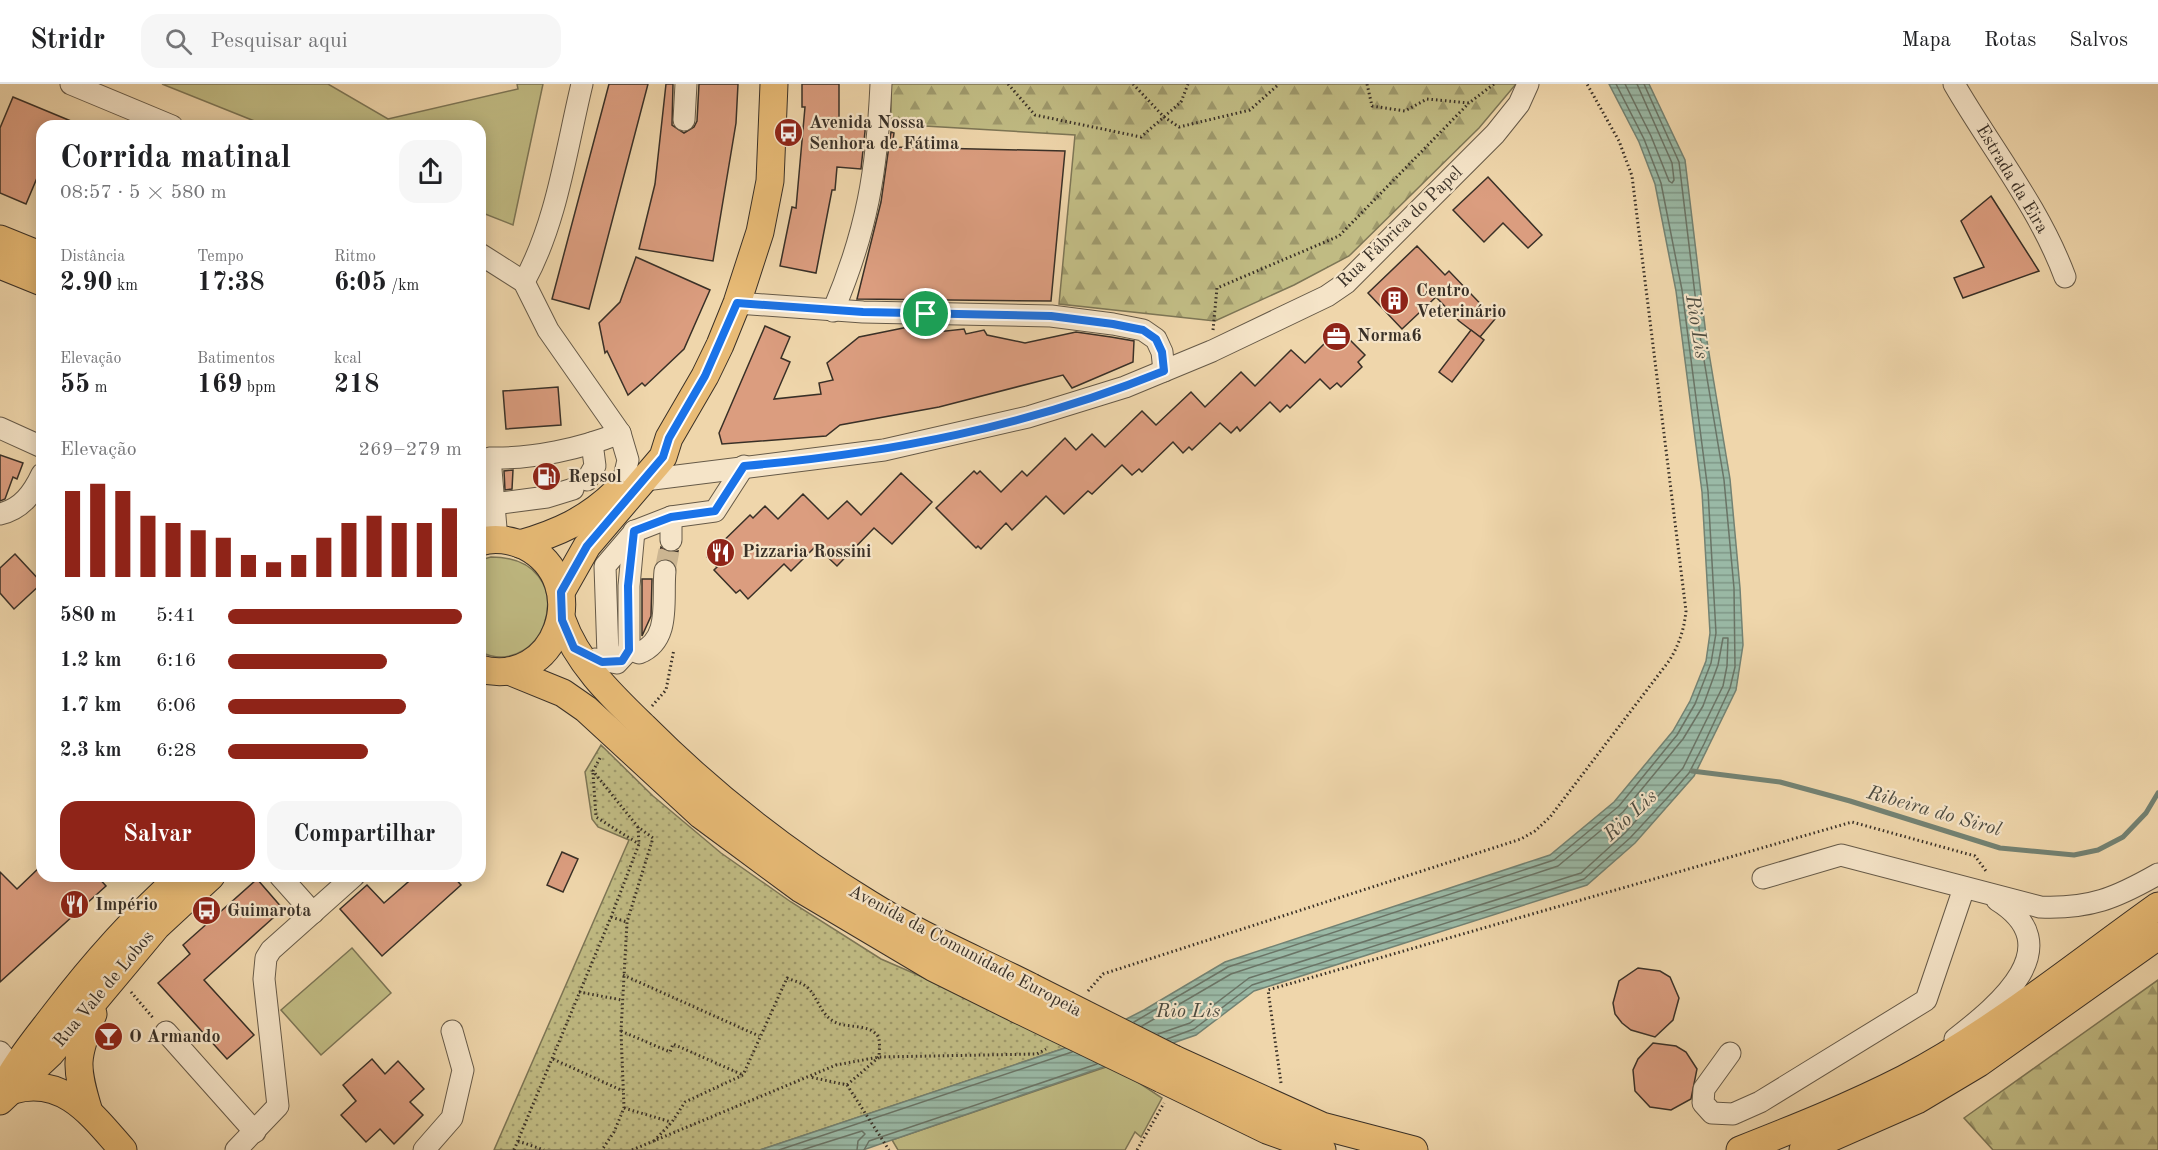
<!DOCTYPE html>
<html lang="pt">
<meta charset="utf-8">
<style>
body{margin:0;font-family:"Old Standard TT",serif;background:#f6f6f6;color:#202124;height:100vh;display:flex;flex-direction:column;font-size:22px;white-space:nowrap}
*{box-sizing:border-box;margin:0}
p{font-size:20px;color:#757577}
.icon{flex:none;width:33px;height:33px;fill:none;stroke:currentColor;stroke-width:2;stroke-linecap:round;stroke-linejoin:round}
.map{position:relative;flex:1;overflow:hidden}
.panel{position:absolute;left:36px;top:36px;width:450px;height:762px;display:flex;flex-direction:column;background:#fff;border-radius:18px;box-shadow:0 3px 15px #0003}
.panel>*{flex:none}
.pin{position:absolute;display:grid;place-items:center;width:51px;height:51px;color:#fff;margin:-26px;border:3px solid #fff;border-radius:50%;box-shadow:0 2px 6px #0007}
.round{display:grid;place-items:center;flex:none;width:63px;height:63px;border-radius:18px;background:#f6f6f6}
.summary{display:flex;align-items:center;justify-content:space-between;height:102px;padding:0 24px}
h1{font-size:33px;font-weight:700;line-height:45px}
.figures{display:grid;grid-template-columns:repeat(3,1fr);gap:9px;height:102px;padding:6px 24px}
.figures div{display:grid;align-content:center}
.figures b{font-size:26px;font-weight:700}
.figures small{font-size:16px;font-weight:400}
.figures p{font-size:16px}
.chart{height:168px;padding:12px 24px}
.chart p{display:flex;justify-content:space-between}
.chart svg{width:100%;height:108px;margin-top:6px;stroke:#8f2418;stroke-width:6}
.primary-button{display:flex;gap:12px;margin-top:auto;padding:12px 24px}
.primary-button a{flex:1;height:69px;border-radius:18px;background:#8f2418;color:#fff;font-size:24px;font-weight:700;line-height:69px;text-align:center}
.primary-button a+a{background:#f6f6f6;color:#202124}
ul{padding:0 24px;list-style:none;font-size:20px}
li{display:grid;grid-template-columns:96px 72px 1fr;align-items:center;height:45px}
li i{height:15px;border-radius:8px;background:#8f2418}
header{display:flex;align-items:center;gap:36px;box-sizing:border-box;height:84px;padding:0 30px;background:#fff;border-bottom:2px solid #e0e0e0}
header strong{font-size:28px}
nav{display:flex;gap:33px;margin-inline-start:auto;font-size:21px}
.search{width:420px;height:54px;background:#f6f6f6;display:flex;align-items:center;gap:15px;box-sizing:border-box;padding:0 21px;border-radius:18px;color:#757577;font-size:22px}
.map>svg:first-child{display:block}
.grass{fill:#c1bc84;stroke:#7d7656;stroke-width:1.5}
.forest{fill:url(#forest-firs);stroke:#7d7656;stroke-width:1.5}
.park{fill:url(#park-dots);stroke:#7d7656;stroke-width:1.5}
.water{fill:url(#water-rules);stroke:#738273;stroke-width:1.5}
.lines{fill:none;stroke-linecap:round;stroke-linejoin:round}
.shore{stroke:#6a7466;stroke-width:1.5}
.stream{stroke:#738273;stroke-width:5}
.building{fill:#db9d7f;stroke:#393027;stroke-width:1.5}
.minor-tunnel{stroke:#cbb591;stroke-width:21;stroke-dasharray:21 10;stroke-linecap:butt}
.minor-casing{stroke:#665a48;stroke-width:23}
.major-casing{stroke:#393027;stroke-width:29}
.path{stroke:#393027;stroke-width:3;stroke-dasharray:1.5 3;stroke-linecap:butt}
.minor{stroke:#f5e4c8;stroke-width:21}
.major{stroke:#e8bb76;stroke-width:27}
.major-bridge-casing{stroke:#393027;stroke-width:29;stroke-linecap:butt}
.major-bridge{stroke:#e8bb76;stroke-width:27}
.route-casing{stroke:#fff;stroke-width:12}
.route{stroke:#1a73e8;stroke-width:8}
.labels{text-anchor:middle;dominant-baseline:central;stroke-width:4.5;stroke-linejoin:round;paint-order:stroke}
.poi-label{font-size:18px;font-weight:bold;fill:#393027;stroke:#f5e4c8;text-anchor:start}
.street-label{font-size:18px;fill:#393027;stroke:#f5e4c8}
.water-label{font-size:20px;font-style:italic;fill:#4c4b40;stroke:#f5e4c8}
</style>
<header>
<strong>Stridr</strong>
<div class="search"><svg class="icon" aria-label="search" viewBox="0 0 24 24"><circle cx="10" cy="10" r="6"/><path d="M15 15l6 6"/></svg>Pesquisar aqui</div>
<nav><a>Mapa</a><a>Rotas</a><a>Salvos</a></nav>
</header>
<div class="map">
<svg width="2158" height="1066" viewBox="0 0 2158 1066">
<defs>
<pattern id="forest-firs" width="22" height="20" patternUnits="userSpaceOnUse" patternTransform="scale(1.5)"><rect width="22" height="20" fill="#c1bc84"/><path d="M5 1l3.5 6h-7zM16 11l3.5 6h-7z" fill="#9e996c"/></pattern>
<pattern id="park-dots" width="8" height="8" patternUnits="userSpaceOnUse" patternTransform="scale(1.5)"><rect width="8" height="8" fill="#c1bc84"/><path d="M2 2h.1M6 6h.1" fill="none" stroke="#9e996c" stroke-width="1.8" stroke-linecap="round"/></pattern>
<pattern id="water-rules" width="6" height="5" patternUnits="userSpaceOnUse" patternTransform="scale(1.5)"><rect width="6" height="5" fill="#9ab9a6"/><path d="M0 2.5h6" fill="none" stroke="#7f9787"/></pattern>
</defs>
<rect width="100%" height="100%" fill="#efd6ab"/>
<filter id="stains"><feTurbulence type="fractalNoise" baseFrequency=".00333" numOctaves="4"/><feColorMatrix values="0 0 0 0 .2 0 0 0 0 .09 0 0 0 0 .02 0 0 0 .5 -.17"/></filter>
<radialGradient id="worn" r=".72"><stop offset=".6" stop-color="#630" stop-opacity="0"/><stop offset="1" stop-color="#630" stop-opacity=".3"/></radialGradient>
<g class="grass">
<polygon points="162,0 328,0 388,35 518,5 517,0 543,0 513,141 480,128 480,42 267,42"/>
<path d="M 491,473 C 585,473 548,599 480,568 L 480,476 Z"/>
<polygon points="352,864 391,909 321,971 281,926"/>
<polygon points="1112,981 1162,1014 1141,1053 1135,1048 1125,1066 898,1066 892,1056"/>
</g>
<g class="forest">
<polygon points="891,0 1516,0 1479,44 1349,172 1294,201 1215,237 1059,220 1075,51 891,40"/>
<polygon points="2158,896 2158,1066 1993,1066 1964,1034"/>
</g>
<polygon class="park" points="601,661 653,712 721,769 791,818 881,875 1077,960 760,1066 494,1066 629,756 598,743 592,735 585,688"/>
<polygon class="water" points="1609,0 1649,0 1685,76 1706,251 1730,395 1740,504 1743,561 1736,606 1694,692 1635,759 1587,801 1254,907 1196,951 863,1066 760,1066 1077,960 1144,926 1225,878 1550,771 1614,718 1673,647 1690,617 1706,577 1710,549 1702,408 1676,207 1655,100 1639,58"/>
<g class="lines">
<g class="shore">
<polyline points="1625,0 1651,52 1669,97 1672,99 1674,96 1672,79 1637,0"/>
<polyline points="1134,938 1228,883 1554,776 1619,722 1677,651 1695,620 1711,579 1716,549 1708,407 1682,206 1661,99 1644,55 1616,0"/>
<polyline points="1142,942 1231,890 1558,782 1623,728 1683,655 1703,622 1718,581 1723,554 1728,554 1727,582 1723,602 1683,684 1625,749 1581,789 1249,894 1190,939 1158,950"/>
<polyline points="1167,955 1194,945 1252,901 1584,795 1630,754 1669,712 1689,689 1704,660 1730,604 1735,583 1734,504 1724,396 1700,252 1679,78 1644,0"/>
<polyline points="779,1066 1072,968"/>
<polyline points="802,1066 862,1047 865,1050 858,1057 857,1066"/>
<polyline points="864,1066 869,1057 1097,980"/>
</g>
<polyline class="stream" points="1692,687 1780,698 1850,717 2000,764 2074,771 2098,766 2123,753 2146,729 2158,709"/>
</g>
<g class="building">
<polygon points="609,0 648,0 589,225 552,215"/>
<polygon points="666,0 673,0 672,41 684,49 694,43 697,37 699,0 738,0 736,39 713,177 639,165 655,100"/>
<polygon points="802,0 839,0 839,37 866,38 861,85 837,83 835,106 832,106 816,189 780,182 792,123 796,124 805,23 802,23"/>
<polygon points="13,13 83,42 42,42 42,82 26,120 0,109 0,44"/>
<polygon points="891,48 894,49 892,63 1065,67 1051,217 857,215 881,118"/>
<polygon points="1488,93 1542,151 1528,164 1503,139 1484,158 1453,126"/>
<polygon points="1991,112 2039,187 1963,214 1954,194 1984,183 1961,137"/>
<polygon points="1417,162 1445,191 1449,187 1495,235 1480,253 1459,237 1436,213 1402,245 1368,209"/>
<polygon points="636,173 710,206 684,265 645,302 642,299 628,311 607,267 605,269 599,239 620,218"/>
<polygon points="765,242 790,253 781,274 790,278 774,315 821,310 819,299 833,296 827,279 859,253 913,242 926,242 928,249 964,245 966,250 984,246 987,251 1025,259 1076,248 1111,253 1134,257 1133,278 1072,304 1063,291 939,323 840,341 826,352 722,360 719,349"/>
<polygon points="1339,245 1365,271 1358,278 1362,283 1341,303 1337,299 1330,305 1320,295 1290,324 1287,321 1280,328 1270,318 1240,347 1237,343 1231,349 1220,339 1192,366 1189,363 1183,369 1173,358 1142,388 1139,385 1132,391 1122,381 1092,410 1088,407 1064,430 1046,412 1012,446 1006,439 981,465 978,462 976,464 936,424 974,387 977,390 980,387 1001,408 1022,387 1027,392 1065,354 1076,366 1092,350 1105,363 1142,327 1156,341 1191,308 1205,323 1241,288 1255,302 1291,266 1305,279"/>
<polygon points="1471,246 1484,256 1452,298 1439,288"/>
<polygon points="558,303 561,341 506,345 503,307"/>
<polygon points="0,371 23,379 17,395 13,393 5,415 0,417"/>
<polygon points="513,386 512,405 505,406 504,387"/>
<polygon points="901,389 932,418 892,460 874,444 837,482 816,462 791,487 784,480 748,515 740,506 736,509 714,486 717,483 707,473 750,431 753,434 765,422 778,435 803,410 828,435 847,417 861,431"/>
<polygon points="661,463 670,469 678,467 675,480 666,474 658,477"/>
<polygon points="15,470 42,499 14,525 0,509 0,484"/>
<polygon points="642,495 652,495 651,532 642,552"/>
<polygon points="562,768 578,775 563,808 547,801"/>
<polygon points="42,781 42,792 97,792 106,802 0,898 0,788 17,805"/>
<polygon points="415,792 453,792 461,801 382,872 340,825 367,801 384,819"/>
<polygon points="257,795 283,825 204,896 254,951 227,975 158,899 190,870 183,861"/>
<polygon points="1638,884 1660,887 1670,893 1679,914 1673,936 1655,953 1631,946 1622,939 1615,930 1613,919 1619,897"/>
<polygon points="1653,959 1676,962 1686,968 1697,985 1691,1015 1671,1026 1650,1023 1635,1007 1633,986 1638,975"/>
<polygon points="372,975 385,990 398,977 424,1005 410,1018 423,1031 394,1060 380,1045 366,1058 341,1031 356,1017 343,1001"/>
</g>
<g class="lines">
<polyline class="minor-tunnel" points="665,487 671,456"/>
<defs>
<g id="minor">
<polyline points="71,0 172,42"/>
<path d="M 1954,0 C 1991,64 2039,123 2065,193"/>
<polyline points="684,36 686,0"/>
<polyline points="480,170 524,198 548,246 620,349 628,376 622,402"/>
<path d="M 524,198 C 557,138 566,66 582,0"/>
<polyline points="737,219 863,228 1051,232 1113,240 1143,246 1156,255 1162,268 1164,287"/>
<path d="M 833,227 C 867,147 877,87 881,0"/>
<polyline points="0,344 42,363"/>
<polyline points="587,396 595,382 592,359"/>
<polyline points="645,396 884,366 1028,333 1125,303 1212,267 1327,212 1346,199 1495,50 1519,20 1528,0"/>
<polyline points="482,413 493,420 547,413 573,405"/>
<path d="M 0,430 C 22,425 33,409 42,390"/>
<polyline points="671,433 671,456"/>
<path d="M 497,456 L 490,374 C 533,375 580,365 620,349"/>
<path d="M 629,562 L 631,566 L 639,569 C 672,556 662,515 665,487"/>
<polyline points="595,575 617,579 629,566 629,502 634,447"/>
<polyline points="602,578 608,571 605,482 635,447 671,433 715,427 744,382"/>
<polyline points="280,792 313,829"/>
<path d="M 1763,794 L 1841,771 L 2040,823 C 2090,825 2116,814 2158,790"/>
<polyline points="166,948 255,1048"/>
<path d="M 1955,955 C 1999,921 2071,862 1997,816"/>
<polyline points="0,968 14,985"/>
<polyline points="1730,969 1704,1005 1703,1019 1712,1029 1733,1030 1760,1018 1926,916 1964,804"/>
<polyline points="236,1066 278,1022 264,895 266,874 271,866 354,792"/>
<polyline points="424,1066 452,1034 463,986 452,947"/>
</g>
<g id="major">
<polyline points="0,155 42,172"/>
<polyline points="0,181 42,198"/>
<path d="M 480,458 C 494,453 512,456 525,462 C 595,498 556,606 480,585"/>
<path d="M 520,460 C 558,449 587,436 616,408"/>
<polyline points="561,508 587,462 663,373 669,354 705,292 720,261 737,219 760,148 770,97 774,0"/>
<path d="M 562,536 C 577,579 612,612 644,643 C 712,711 787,770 869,820 C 920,852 978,876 1031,903"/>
<polyline points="509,587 563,609 586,625 701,731 801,805 934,884 1017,925"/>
<polyline points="1174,975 1322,1042 1414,1066"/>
<path d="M 9,994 C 22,971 39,951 55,930 C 93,880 134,834 181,792"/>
<polyline points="1162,995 1267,1046 1322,1066"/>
<path d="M 13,1006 C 64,991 93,1032 123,1066"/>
<polyline points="0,1017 50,970 157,842 211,792"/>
<path d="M 89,1028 C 75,982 75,974 93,930"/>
<path d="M 1740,1066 C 1796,1044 1851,1022 1904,995 C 1994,948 2075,881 2158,822"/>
<polyline points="1803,1066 1917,1016 1979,979 2158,852"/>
</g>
</defs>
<use href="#minor" class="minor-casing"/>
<use href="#major" class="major-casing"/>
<g class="path">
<polyline points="1008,0 1035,31 1141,53 1181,18 1188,0"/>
<polyline points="1133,0 1164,33 1179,43 1250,26 1279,0"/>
<polyline points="1367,0 1372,22 1405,27 1427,15 1469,19 1494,0"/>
<polyline points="1213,246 1217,204 1339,152 1469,19"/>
<polyline points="652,622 666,606 674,565"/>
<polyline points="600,674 593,687 638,743 653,754 627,838 621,947 624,1024 614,1048 602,1066"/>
<polyline points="593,689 596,733 639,760"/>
<polyline points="611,833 627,838"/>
<polyline points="623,891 759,952"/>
<path d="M 1088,907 L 1103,890 L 1521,755 L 1535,747 L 1550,733 L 1669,577 C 1679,561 1684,546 1686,527 L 1632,92 L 1619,57 L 1587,0"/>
<polyline points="131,908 154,935"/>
<polyline points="579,908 622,916"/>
<polyline points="621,947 670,968 673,960 743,991"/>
<polyline points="553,975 623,1007"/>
<polyline points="1281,999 1268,906 1852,738 1975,772 1986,787"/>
<polyline points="847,1001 889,1066"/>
<polyline points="624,1024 671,1038"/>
<polyline points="518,1057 544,1066"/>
<path d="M 654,1057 L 672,1038 L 685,1018 L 743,991 L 787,894 C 794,897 803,899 808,904 C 818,914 820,929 833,937 C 845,945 867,939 877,951 C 881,956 879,967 879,973 L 847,1001 L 810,993"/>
<polyline points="514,1066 611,833 639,760 638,743"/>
<polyline points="632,1066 836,981 879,973 1037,970 1046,965"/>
<polyline points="1137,1066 1164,1019"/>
</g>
<use href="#minor" class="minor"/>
<use href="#major" class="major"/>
<defs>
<g id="major-bridge">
<polyline points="1031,903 1174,975"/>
<polyline points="1017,925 1162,995"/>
</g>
</defs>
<use href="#major-bridge" class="major-bridge-casing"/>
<use href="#major-bridge" class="major-bridge"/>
</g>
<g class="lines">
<defs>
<path id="route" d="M 737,219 L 863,228 L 1051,232 L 1113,240 L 1143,246 L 1156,255 L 1162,268 L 1164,287 C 1026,343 891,369 744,382 L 715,427 L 671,433 L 634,447 L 628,502 L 629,566 L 622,577 L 602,578 L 574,564 L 562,536 L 561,508 L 587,462 L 663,373 L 669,354 L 705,292 Z"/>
</defs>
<use href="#route" class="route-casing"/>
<use href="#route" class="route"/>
</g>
<defs>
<symbol id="bus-disc" viewBox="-11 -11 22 22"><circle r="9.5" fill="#8f2418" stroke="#f5e4c8"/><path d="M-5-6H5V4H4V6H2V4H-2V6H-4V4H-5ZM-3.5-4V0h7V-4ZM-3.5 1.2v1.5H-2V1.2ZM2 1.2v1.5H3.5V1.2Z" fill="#fff"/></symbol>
<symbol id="building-disc" viewBox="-11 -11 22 22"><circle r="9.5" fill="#8f2418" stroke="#f5e4c8"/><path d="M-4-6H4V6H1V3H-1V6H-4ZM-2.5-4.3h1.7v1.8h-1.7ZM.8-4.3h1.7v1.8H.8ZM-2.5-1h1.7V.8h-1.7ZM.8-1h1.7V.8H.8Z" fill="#fff"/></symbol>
<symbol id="office-disc" viewBox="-11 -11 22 22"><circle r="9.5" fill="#8f2418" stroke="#f5e4c8"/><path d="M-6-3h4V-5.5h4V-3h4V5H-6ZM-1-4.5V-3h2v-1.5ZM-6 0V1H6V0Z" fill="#fff"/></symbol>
<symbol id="fuel-disc" viewBox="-11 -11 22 22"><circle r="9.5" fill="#8f2418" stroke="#f5e4c8"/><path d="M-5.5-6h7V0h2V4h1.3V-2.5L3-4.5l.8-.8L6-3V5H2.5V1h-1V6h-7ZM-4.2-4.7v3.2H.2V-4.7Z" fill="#fff"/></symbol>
<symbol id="restaurant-disc" viewBox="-11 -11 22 22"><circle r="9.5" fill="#8f2418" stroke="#f5e4c8"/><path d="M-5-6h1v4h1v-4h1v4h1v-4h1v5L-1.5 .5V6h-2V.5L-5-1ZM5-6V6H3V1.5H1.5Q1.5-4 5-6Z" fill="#fff"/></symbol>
<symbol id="bar-disc" viewBox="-11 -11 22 22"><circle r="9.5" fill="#8f2418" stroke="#f5e4c8"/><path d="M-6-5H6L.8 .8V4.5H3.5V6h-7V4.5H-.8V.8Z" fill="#fff"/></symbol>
</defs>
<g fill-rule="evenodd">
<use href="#bus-disc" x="772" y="32" width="33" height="33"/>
<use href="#building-disc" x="1378" y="200" width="33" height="33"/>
<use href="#office-disc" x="1320" y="236" width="33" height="33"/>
<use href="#fuel-disc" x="530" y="376" width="33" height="33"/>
<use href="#restaurant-disc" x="704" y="452" width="33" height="33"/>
<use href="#restaurant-disc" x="58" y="804" width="33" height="33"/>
<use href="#bus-disc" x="190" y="810" width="33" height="33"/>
<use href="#bar-disc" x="92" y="936" width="33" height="33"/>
</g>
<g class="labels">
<g class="poi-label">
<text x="809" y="39">Avenida Nossa<tspan x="809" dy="21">Senhora de Fátima</tspan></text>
<text x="1416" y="207">Centro<tspan x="1416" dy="21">Veterinário</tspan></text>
<text x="1357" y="252">Norma6</text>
<text x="568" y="393">Repsol</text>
<text x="742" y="468">Pizzaria Rossini</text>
<text x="95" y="821">Império</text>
<text x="227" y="827">Guimarota</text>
<text x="129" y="953">O Armando</text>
</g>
<g class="street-label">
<text transform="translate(2012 95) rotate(59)">Estrada da Eira</text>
<text transform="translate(1400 143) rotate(-44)">Rua Fábrica do Papel</text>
<text transform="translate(965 867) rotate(28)">Avenida da Comunidade Europeia</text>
<text transform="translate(104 905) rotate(-50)">Rua Vale de Lobos</text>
</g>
<g class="water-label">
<text transform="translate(1696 243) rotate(81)">Rio Lis</text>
<text transform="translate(1934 728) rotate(16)">Ribeira do Sirol</text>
<text transform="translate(1631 732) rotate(-43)">Rio Lis</text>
<text x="1188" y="928">Rio Lis</text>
</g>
</g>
<rect width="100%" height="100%" filter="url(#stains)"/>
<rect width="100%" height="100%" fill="url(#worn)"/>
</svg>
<div class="pin" style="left:926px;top:230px;background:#1e9e55"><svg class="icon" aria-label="arrive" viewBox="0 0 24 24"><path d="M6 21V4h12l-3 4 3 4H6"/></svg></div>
<section class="panel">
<div class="summary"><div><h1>Corrida matinal</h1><p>08:57 · 5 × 580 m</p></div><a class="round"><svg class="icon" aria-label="share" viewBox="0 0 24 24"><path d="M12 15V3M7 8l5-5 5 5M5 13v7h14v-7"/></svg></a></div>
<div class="figures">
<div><p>Distância</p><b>2.90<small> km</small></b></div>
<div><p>Tempo</p><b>17:38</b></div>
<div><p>Ritmo</p><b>6:05<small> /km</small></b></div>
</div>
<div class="figures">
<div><p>Elevação</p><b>55<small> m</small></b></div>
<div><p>Batimentos</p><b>169<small> bpm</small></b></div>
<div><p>kcal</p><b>218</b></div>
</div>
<div class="chart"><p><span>Elevação</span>269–279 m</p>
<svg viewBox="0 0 160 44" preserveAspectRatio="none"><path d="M5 44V9M15 44V6M25 44V9M35 44V19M45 44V22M55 44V25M65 44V28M75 44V35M85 44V38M95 44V35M105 44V28M115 44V22M125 44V19M135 44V22M145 44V22M155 44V16"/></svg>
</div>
<ul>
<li><b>580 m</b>5:41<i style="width:100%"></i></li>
<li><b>1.2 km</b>6:16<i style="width:68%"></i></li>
<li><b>1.7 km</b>6:06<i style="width:76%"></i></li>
<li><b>2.3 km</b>6:28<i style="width:60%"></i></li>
</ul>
<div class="primary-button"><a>Salvar</a><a>Compartilhar</a></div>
</section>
</div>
